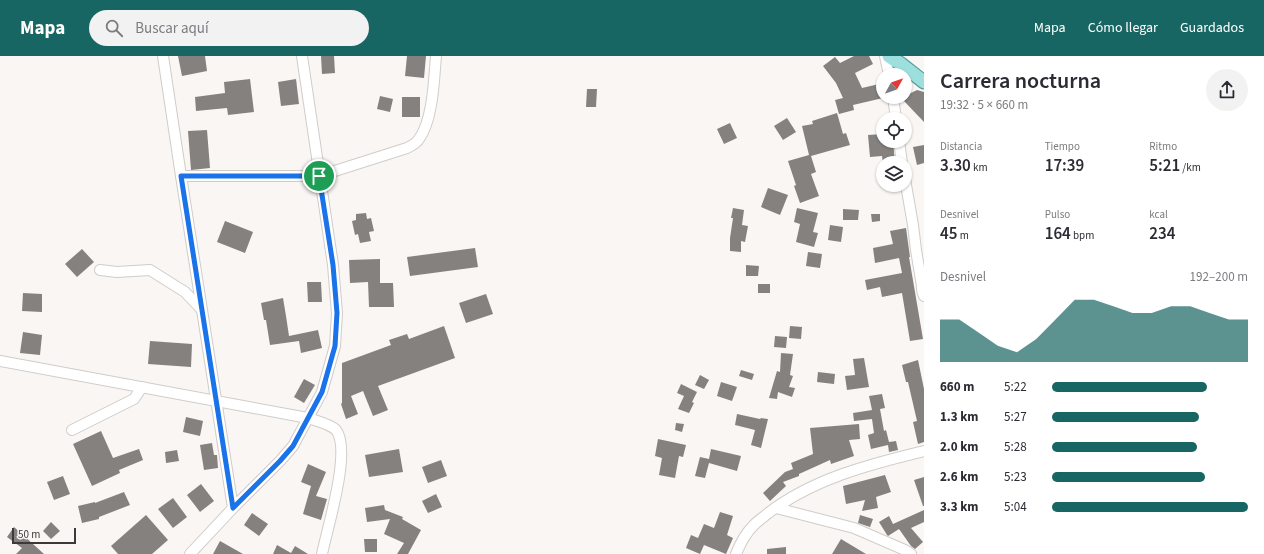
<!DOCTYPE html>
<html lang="es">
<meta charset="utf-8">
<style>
body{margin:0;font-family:"Source Sans 3",sans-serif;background:#f2f2f3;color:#2b2b33;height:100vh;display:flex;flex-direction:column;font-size:15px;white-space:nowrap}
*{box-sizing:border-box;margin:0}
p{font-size:13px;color:#7c7c81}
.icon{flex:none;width:22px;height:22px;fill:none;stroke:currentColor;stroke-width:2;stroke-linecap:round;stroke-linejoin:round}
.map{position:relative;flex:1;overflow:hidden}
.side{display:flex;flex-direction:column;background:#fff;width:340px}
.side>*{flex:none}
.needle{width:26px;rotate:50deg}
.buttons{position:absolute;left:876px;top:12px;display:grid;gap:8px}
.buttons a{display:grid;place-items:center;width:36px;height:36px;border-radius:50%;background:#fff;box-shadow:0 1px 3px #0004;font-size:20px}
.scale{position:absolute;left:12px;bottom:10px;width:64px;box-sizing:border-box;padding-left:4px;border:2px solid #3c3a39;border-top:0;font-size:11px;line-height:14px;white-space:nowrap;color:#3c3a39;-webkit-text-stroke:3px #faf6f3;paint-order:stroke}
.pin{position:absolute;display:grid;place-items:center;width:34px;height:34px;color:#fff;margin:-17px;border:2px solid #fff;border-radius:50%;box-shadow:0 1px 4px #0007}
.round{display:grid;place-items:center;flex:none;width:42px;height:42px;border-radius:21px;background:#f2f2f3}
.overview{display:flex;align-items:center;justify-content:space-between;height:68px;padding:0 16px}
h1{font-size:22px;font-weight:600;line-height:30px}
.stats{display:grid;grid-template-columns:repeat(3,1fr);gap:6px;height:68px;padding:4px 16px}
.stats div{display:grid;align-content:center}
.stats b{font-size:17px;font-weight:600}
.stats small{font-size:11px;font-weight:400}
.stats p{font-size:11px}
.chart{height:112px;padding:8px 16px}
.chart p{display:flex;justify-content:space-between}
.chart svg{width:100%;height:72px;margin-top:4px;fill:#186663;opacity:.7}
ul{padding:0 16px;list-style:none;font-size:13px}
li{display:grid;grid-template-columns:64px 48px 1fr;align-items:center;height:30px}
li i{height:10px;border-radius:5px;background:#186663}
header{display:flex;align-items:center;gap:24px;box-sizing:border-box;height:56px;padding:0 20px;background:#186663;color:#fff}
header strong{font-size:19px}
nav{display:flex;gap:22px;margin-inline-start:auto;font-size:14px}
.search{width:280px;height:36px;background:#f2f2f3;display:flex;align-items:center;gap:10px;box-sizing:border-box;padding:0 14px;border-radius:22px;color:#7c7c81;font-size:15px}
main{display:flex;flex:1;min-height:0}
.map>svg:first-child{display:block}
.building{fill:#85817f}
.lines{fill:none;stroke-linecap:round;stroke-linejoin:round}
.minor-casing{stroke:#d0ccc9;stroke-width:12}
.major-casing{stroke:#509894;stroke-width:15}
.minor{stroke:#fff;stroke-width:10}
.major{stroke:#9cdfdc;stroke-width:13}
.route-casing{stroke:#fff;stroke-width:8}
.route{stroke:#1a73e8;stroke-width:5}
</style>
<header>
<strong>Mapa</strong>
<div class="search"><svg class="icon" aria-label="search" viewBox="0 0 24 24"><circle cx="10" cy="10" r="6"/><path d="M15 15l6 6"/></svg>Buscar aquí</div>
<nav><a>Mapa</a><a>Cómo llegar</a><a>Guardados</a></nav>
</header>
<main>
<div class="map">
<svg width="924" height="498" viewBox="0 0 924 498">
<rect width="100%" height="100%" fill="#faf6f3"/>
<g class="building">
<polygon points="178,0 205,0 207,15 182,20"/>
<polygon points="321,0 334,0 335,17 322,18"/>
<polygon points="407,0 426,0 424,22 405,20"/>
<polygon points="854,0 869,0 873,8 855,17 862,32 879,28 883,42 853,49 854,54 839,58 835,44 843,42 836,27 823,10 835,1 840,7"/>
<polygon points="250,23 254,56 228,59 227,52 196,55 195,41 225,37 224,26"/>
<polygon points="296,23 299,48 281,50 278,26"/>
<polygon points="587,33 597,33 596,51 586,51"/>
<polygon points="917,34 924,36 924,66 904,45 909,38"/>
<polygon points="380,40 393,43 390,56 377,53"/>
<rect x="402" y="41" width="18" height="20"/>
<polygon points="837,57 843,78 846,77 850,89 811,100 816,116 811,118 819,140 800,147 794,130 796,129 788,105 809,99 802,70 813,68 812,65"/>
<polygon points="787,62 796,76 783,84 774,70"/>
<polygon points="730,67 737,82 724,88 717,73"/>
<polygon points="207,74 210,112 191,114 188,75"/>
<polygon points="883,78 883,85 893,85 895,107 883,107 882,100 870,101 868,79"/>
<polygon points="924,89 924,107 917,109 913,91"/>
<polygon points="768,132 788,139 780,159 761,151"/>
<polygon points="733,152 744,154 742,169 748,170 745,186 741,185 741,196 730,195 730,182 733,162 731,162"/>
<polygon points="797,152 818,157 813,176 818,177 814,191 796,186 800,168 794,166"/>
<polygon points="843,153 859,154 858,164 843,164"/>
<polygon points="366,157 367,163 371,162 374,175 369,176 371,185 360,187 358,178 355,179 352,165 356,164 356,158"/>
<polygon points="871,158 880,158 880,165 872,166"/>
<polygon points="225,165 253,176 245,197 217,186"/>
<polygon points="830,169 843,171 841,186 828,184"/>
<polygon points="906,172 910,201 909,201 923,283 910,285 902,237 882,241 880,231 867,234 865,224 902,217 899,202 875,207 873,192 893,188 890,175"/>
<polygon points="475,192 478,211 410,220 407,201"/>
<polygon points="82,193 94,206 77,221 65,208"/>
<polygon points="808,196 822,198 820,212 806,210"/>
<polygon points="380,203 380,227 393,227 394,251 369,251 368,226 350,227 349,204"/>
<polygon points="746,209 759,210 758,220 746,220"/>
<polygon points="307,226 321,226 322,246 308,246"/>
<rect x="758" y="228" width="12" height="9"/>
<polygon points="23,237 42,238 42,256 22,255"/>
<polygon points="486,238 493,258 466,267 459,247"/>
<polygon points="283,242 286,260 289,280 318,274 322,292 301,297 299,285 270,289 266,264 264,264 261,247"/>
<polygon points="444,270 455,302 378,330 388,354 373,360 363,335 351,340 358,358 346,363 341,348 342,347 342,307 391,289 389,284 407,278 409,283"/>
<polygon points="790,270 802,271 801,283 789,282"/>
<polygon points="23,276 42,279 40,299 20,297"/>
<polygon points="775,280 787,281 786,292 774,291"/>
<polygon points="150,285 192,288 191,311 148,308"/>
<polygon points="781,297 793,298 790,319 793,320 789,331 795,332 792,341 778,336 777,343 769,342 777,315 780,316"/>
<polygon points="864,302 869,331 847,334 845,320 855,319 853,303"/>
<polygon points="918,304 924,333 924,386 918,388 913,366 917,365 908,326 906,326 902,309"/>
<polygon points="741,314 754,318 752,324 739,320"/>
<polygon points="818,316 835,318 834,328 817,326"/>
<polygon points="700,319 709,324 704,333 695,329"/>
<polygon points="304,323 315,329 304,347 294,341"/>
<polygon points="721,326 737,331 732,345 717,340"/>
<polygon points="681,328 697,336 692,346 694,347 689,357 678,353 684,340 677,337"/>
<polygon points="882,338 885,352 880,353 884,375 886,374 889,386 896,385 898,394 889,396 888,389 871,393 868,379 874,377 872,363 854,365 853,357 872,354 869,340"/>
<polygon points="737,358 760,363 761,362 768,363 761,392 751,389 755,374 735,369"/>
<polygon points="186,361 203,365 200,380 183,376"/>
<polygon points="676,367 684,368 682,376 675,374"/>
<polygon points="859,368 860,383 849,384 854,400 831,408 830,404 799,418 799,420 783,426 786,430 770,445 763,437 785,416 793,413 791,407 813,398 810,372"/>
<polygon points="101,375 113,402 139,393 143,404 119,414 120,417 92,430 73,388"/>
<polygon points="658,383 686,389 683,401 679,400 675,422 659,419 662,402 655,400"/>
<polygon points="212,387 214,399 217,399 218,412 204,414 200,389"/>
<polygon points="399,393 403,416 369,421 365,399"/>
<polygon points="711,393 741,400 737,415 709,407 705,422 695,420 700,401 709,403"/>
<polygon points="177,394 179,405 166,407 165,396"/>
<polygon points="441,404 447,420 428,427 422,411"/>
<polygon points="308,408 326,416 316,440 327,443 321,464 303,458 311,430 301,426"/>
<polygon points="885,419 891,436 876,441 878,452 862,455 865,444 846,448 843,430"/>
<polygon points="63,420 70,438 54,444 47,426"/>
<polygon points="924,421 924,450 923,450 914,424"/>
<polygon points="201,428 214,445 200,456 187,439"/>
<polygon points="124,436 130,449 99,461 99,463 82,467 78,450 95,446 95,447"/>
<polygon points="436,438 442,451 428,457 422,445"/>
<polygon points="173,442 187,461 173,472 158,453"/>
<polygon points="384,449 385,454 403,461 402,463 421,474 408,498 397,498 404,487 384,478 390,463 367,466 365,452"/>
<polygon points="924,454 924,466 911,472 923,486 915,493 911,490 899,473 888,480 887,479 879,466 889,460 893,468"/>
<polygon points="720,456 733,460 727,479 733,482 726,498 704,489 700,498 686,492 691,479 698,482 704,468 714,472"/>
<polygon points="252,457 268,468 259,480 244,469"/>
<polygon points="146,459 168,484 152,498 118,498 111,490"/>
<polygon points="860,459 873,463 870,471 858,467"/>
<polygon points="51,466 60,475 51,483 43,475"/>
<polygon points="14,471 22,478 44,498 16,498 22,492 7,481"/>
<polygon points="364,483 377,483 377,496 365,496"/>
<polygon points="841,483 866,498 832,498"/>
<polygon points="220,485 243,498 213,498"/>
<polygon points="277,489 291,497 295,490 308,498 273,498"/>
<polygon points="786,491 786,498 767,498 767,493"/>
</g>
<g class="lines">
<defs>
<g id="minor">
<polyline points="163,0 181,120 233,452"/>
<polyline points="885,0 889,19"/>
<polyline points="893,41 896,63"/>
<polyline points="899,85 902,107"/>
<path d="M 181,120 L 319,120 L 407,92 C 411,90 417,87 419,83 C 433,64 434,23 436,0"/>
<polyline points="905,123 913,169 916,194 922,230"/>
<polyline points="100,214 117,216 150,214 185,236 201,253"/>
<path d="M 924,223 C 921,229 921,234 924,240"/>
<path d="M 0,305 L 308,362 C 316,365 330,368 336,374 C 352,394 327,473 322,498"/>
<polyline points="72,374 134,343 142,331"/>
<polyline points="776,452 854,472 905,494 911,498"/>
<polyline points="190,498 233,452 280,405 293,390 322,336 335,290 337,257 333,209 302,0"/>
<path d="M 736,498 C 740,488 745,478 753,470 C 757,465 763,462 767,458 C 812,423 870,408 924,395"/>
</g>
<polyline id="major" points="889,0 901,8 924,26"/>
</defs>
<use href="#minor" class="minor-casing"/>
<use href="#major" class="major-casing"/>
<use href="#minor" class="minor"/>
<use href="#major" class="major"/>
</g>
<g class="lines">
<defs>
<polygon id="route" points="181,120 319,120 333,209 337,257 335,290 322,336 293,390 280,405 233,452"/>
</defs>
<use href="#route" class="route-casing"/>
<use href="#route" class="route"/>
</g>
</svg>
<div class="buttons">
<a><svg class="needle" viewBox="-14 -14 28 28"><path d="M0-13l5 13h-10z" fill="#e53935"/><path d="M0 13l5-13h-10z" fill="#7c7c81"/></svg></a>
<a><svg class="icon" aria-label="locate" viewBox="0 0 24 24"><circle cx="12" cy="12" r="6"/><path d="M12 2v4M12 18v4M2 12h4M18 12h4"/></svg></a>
<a><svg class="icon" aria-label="layers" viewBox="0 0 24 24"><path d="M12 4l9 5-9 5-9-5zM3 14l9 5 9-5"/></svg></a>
</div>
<div class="scale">50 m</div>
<div class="pin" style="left:319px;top:120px;background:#1e9e55"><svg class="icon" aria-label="arrive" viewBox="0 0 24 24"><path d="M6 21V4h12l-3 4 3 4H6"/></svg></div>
</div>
<section class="side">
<div class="overview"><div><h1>Carrera nocturna</h1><p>19:32 · 5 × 660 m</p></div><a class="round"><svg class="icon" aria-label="share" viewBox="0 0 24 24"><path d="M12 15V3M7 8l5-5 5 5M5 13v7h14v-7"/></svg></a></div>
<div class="stats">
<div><p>Distancia</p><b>3.30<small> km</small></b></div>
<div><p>Tiempo</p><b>17:39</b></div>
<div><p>Ritmo</p><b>5:21<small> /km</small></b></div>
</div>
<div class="stats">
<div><p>Desnivel</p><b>45<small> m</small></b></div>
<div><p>Pulso</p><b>164<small> bpm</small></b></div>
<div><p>kcal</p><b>234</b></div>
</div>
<div class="chart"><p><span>Desnivel</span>192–200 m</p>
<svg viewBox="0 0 160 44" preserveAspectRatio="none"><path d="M0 44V18L10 18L20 26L30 34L40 38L50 30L60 18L70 6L80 6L90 10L100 14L110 14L120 10L130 10L140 14L150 18L160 18V44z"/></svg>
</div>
<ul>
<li><b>660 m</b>5:22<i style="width:79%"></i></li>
<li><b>1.3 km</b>5:27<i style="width:75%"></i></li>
<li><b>2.0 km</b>5:28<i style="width:74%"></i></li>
<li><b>2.6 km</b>5:23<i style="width:78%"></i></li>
<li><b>3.3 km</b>5:04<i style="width:100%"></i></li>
</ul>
</section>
</main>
